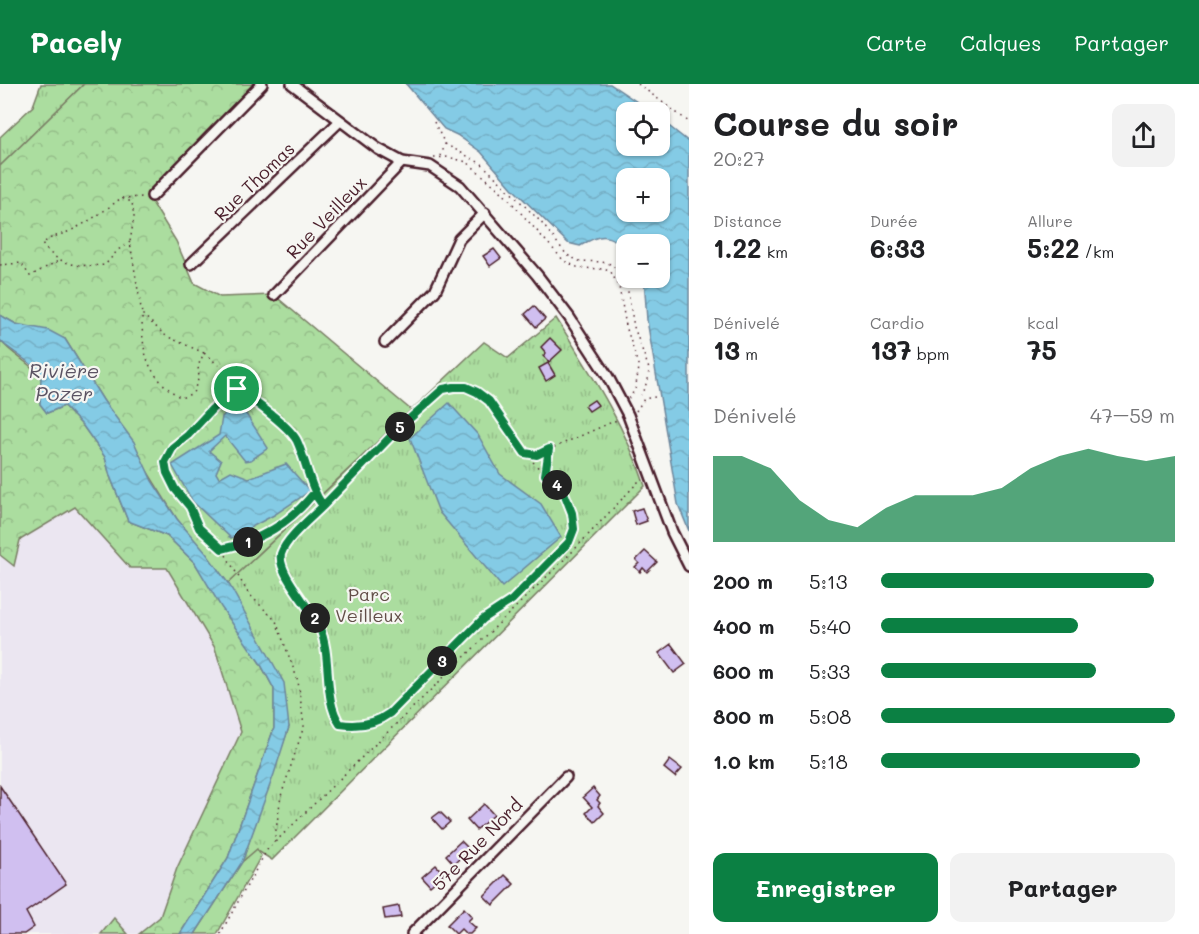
<!DOCTYPE html>
<html lang="fr">
<meta charset="utf-8">
<style>
body{margin:0;font-family:Mali,sans-serif;background:#f2f2f2;color:#202124;height:100vh;display:flex;flex-direction:column;font-size:22px;white-space:nowrap}
*{box-sizing:border-box;margin:0}
p{font-size:20px;color:#757577}
.icon{flex:none;width:33px;height:33px;fill:none;stroke:currentColor;stroke-width:2;stroke-linecap:round;stroke-linejoin:round}
.map{position:relative;flex:1;overflow:hidden}
.side{display:flex;flex-direction:column;background:#fff;width:510px}
.side>*{flex:none}
.controls{position:absolute;left:616px;top:18px;display:grid;gap:12px}
.controls a{display:grid;place-items:center;width:54px;height:54px;border-radius:12px;background:#fff;box-shadow:0 2px 4px #0004;font-size:30px}
.pin{position:absolute;display:grid;place-items:center;width:51px;height:51px;color:#fff;margin:-26px;border:3px solid #fff;border-radius:50%;box-shadow:0 2px 6px #0007}
.km{position:absolute;width:30px;height:30px;margin:-15px;border-radius:50%;background:#222;color:#fff;font-size:16px;line-height:30px;text-align:center}
.round{display:grid;place-items:center;flex:none;width:63px;height:63px;border-radius:12px;background:#f2f2f2}
.head{display:flex;align-items:center;justify-content:space-between;height:102px;padding:0 24px}
h1{font-size:33px;font-weight:700;line-height:45px}
.figures{display:grid;grid-template-columns:repeat(3,1fr);gap:9px;height:102px;padding:6px 24px}
.figures div{display:grid;align-content:center}
.figures b{font-size:26px;font-weight:700}
.figures small{font-size:16px;font-weight:400}
.figures p{font-size:16px}
.chart{height:168px;padding:12px 24px}
.chart p{display:flex;justify-content:space-between}
.chart svg{width:100%;height:108px;margin-top:6px;fill:#0b8043;opacity:.7}
.action{display:flex;gap:12px;margin-top:auto;padding:12px 24px}
.action a{flex:1;height:69px;border-radius:12px;background:#0b8043;color:#fff;font-size:24px;font-weight:700;line-height:69px;text-align:center}
.action a+a{background:#f2f2f2;color:#202124}
ul{padding:0 24px;list-style:none;font-size:20px}
li{display:grid;grid-template-columns:96px 72px 1fr;align-items:center;height:45px}
li i{height:15px;border-radius:8px;background:#0b8043}
header{display:flex;align-items:center;gap:36px;box-sizing:border-box;height:84px;padding:0 30px;background:#0b8043;color:#fff}
header strong{font-size:28px}
nav{display:flex;gap:33px;margin-inline-start:auto;font-size:21px}
main{display:flex;flex:1;min-height:0}
.map>svg:first-child{display:block}
.built{fill:#ebe6f1}
.grass{fill:url(#grass-tufts);stroke:#7a7e65;stroke-width:1.5}
.forest{fill:url(#forest-crowns);stroke:#7a7e65;stroke-width:1.5}
.water{fill:url(#water-waves);stroke:#6d869b;stroke-width:1.5;fill-rule:evenodd}
.building{fill:#d0bff0;stroke:#4a1f2b;stroke-width:1.5}
.lines{fill:none;stroke-linecap:round;stroke-linejoin:round}
.street-casing{stroke:#4a1f2b;stroke-width:14}
.path{stroke:#4a1f2b;stroke-width:1.5;stroke-dasharray:1.5 4.5;stroke-linecap:butt}
.street{stroke:#f6f6f2;stroke-width:9}
.route-casing{stroke:#fff;stroke-width:12}
.route{stroke:#0b8043;stroke-width:8}
.labels{text-anchor:middle;dominant-baseline:central;stroke-width:4.5;stroke-linejoin:round;paint-order:stroke}
.street-label{font-size:18px;fill:#4a1f2b;stroke:#f6f6f2}
.park-label{font-size:18px;fill:#624e48;stroke:#f6f6f2}
.water-label{font-size:20px;font-style:italic;fill:#5b5363;stroke:#f6f6f2}
</style>
<header>
<strong>Pacely</strong>
<nav><a>Carte</a><a>Calques</a><a>Partager</a></nav>
</header>
<main>
<div class="map">
<svg width="689" height="850" viewBox="0 0 689 850">
<defs>
<pattern id="grass-tufts" width="24" height="20" patternUnits="userSpaceOnUse" patternTransform="scale(1.5)"><rect width="24" height="20" fill="#abdd9f"/><path d="M3 7l-1-3M5 7V3M7 7l1-3M15 17l-1-3M17 17v-4M19 17l1-3" fill="none" stroke="#95bd89"/></pattern>
<pattern id="forest-crowns" width="20" height="18" patternUnits="userSpaceOnUse" patternTransform="scale(1.5)"><rect width="20" height="18" fill="#abdd9f"/><path d="M2 6a3 3 0 1 1 6 0M12 15a3 3 0 1 1 6 0" fill="none" stroke="#95bd89"/></pattern>
<pattern id="water-waves" width="16" height="10" patternUnits="userSpaceOnUse" patternTransform="scale(1.5)"><rect width="16" height="10" fill="#84cbe5"/><path d="M0 5q4-4 8 0t8 0" fill="none" stroke="#74aec5"/></pattern>
</defs>
<rect width="100%" height="100%" fill="#f6f6f2"/>
<filter id="ink" filterUnits="userSpaceOnUse"><feTurbulence type="fractalNoise" baseFrequency=".0167" numOctaves="2"/><feDisplacementMap in="SourceGraphic" scale="12" xChannelSelector="R" yChannelSelector="G"/><feConvolveMatrix kernelMatrix="1 2 1 2 8 2 1 2 1" color-interpolation-filters="sRGB"/></filter>
<g filter="url(#ink)">
<polygon class="built" points="75,423 130,484 167,484 215,564 241,648 177,784 160,833 139,850 128,850 114,834 101,850 0,850 0,471 14,482 20,456"/>
<g class="grass">
<polygon points="41,0 84,0 0,82 0,53 33,22"/>
<path d="M 556,234 C 590,288 625,341 645,402 L 272,776 L 258,767 L 242,778 L 289,643 L 251,543 L 228,499 L 484,258 L 508,274 Z"/>
</g>
<g class="forest">
<polygon points="84,0 253,0 150,115 176,157 194,199 220,213 274,211 411,326 228,499 177,435 65,255 16,240 0,231 0,82"/>
<path d="M 0,256 C 11,270 29,278 41,292 L 40,320 L 47,329 L 64,322 L 83,342 L 105,373 L 110,392 L 128,437 L 167,452 L 195,479 L 260,579 L 274,605 L 274,644 L 228,774 L 180,850 L 139,850 L 160,833 L 177,784 L 241,648 L 215,564 L 167,484 L 130,484 L 75,423 L 20,456 L 14,482 L 0,471 Z"/>
<polygon points="257,765 261,772 217,850 195,850 242,778"/>
<polygon points="114,834 128,850 101,850"/>
</g>
<g class="water">
<path d="M 406,0 L 610,0 L 652,28 L 627,28 L 627,62 L 660,62 L 660,35 L 689,58 L 689,447 L 678,420 L 647,236 L 644,194 L 660,194 L 660,160 L 627,160 L 627,165 C 608,149 601,149 580,162 L 568,159 L 512,104 L 481,68 L 457,51 L 444,45 ZM 660,94 L 660,128 L 627,128 L 627,94 Z"/>
<polygon points="0,231 16,240 48,246 65,255 103,316 134,358 152,397 177,435 206,469 230,502 284,599 289,643 274,690 242,778 195,850 180,850 228,774 274,644 274,605 260,579 221,523 195,479 167,452 128,437 110,392 105,373 83,342 64,322 47,329 40,320 41,292 32,281 5,261 0,256"/>
<polygon points="237,316 268,364 251,376 245,377 225,352 209,367 221,377 216,389 219,394 231,387 249,394 286,380 310,407 274,431 231,454 193,418 172,381 219,351 222,333"/>
<polygon points="449,319 478,351 500,390 541,420 561,453 502,503 439,428 410,354"/>
</g>
<g class="building">
<polygon points="494,165 501,174 490,182 483,172"/>
<polygon points="534,222 545,235 536,243 525,230"/>
<polygon points="550,254 562,266 549,278 543,272 546,269 541,263"/>
<polygon points="548,279 555,291 546,297 539,284"/>
<polygon points="594,316 598,321 589,327 585,322"/>
<polygon points="642,424 647,437 636,441 632,427"/>
<polygon points="645,467 657,478 647,488 643,484 640,488 635,483 639,479 636,476"/>
<polygon points="671,560 686,580 674,589 659,569"/>
<polygon points="670,676 682,685 675,693 664,684"/>
<polygon points="0,702 66,800 26,828 34,843 24,850 0,850"/>
<polygon points="593,704 600,712 597,716 600,719 598,722 604,729 595,738 586,729 592,723 583,713"/>
<polygon points="484,720 494,731 476,746 467,736"/>
<polygon points="440,728 450,738 442,745 432,734"/>
<polygon points="461,757 469,765 454,780 446,771"/>
<polygon points="436,781 444,790 430,802 422,793"/>
<polygon points="505,791 514,800 493,821 484,812"/>
<polygon points="399,822 401,833 385,835 383,825"/>
<polygon points="464,824 472,833 468,837 476,844 470,850 466,850 461,845 456,850 447,841"/>
</g>
<g class="lines">
<defs>
<g id="street">
<polyline points="292,0 378,65 402,78 430,82 460,102 537,191 569,233 608,293 628,331 672,448 689,482"/>
<polyline points="152,112 262,0"/>
<polyline points="191,180 340,37"/>
<polyline points="274,211 402,78"/>
<polyline points="385,258 435,207 459,155 485,129"/>
<polyline points="412,850 566,693"/>
</g>
</defs>
<use href="#street" class="street-casing"/>
<g class="path">
<polyline points="638,0 689,38"/>
<polyline points="434,38 445,60 441,72"/>
<polyline points="445,60 482,80 540,137 567,171 579,177 602,178 611,180 626,196 634,243 649,285 648,296 641,311"/>
<polyline points="434,74 448,73 467,78 502,108 564,177 579,184 604,185 611,188 619,203 626,242 639,284 635,306 628,315"/>
<polyline points="122,114 144,113"/>
<path d="M 130,158 L 118,166 L 105,181 C 80,183 58,182 42,160 C 53,151 60,152 72,146 C 90,137 106,126 121,114 L 132,118 L 134,133 L 130,158 L 142,230"/>
<polyline points="0,181 21,179 30,192 60,176"/>
<path d="M 204,269 L 166,252 L 142,230 C 142,270 146,291 181,314 L 193,309 L 199,293 L 198,282 L 204,269 L 222,284 L 237,304"/>
<polyline points="636,327 644,315 655,313"/>
<path d="M 549,365 L 545,391 L 563,406 L 572,429 L 575,445 L 569,458 L 512,516 L 483,535 L 390,629 C 375,640 359,643 340,640 C 321,611 334,572 319,541 C 310,523 278,491 281,472 C 281,468 285,463 287,459 L 399,344 L 443,305 L 454,302 L 466,303 L 477,308 L 489,317 L 525,369 L 537,371 L 619,335"/>
<polyline points="525,369 544,390"/>
<path d="M 314,409 L 296,355 L 271,331 L 238,305 L 212,325 L 188,351 L 173,363 L 165,378 L 167,389 L 175,405 L 190,423 L 199,444 L 222,465 C 261,457 289,440 314,409 L 323,421"/>
<polyline points="223,466 248,509 276,537 298,597 304,642 281,712 274,759"/>
<polyline points="220,850 267,766 573,467 639,397 643,396"/>
</g>
<use href="#street" class="street"/>
</g>
</g>
<g class="lines" filter="url(#ink)">
<defs>
<path id="route" d="M 237,305 L 212,325 L 188,351 L 173,363 L 165,378 L 167,389 L 175,405 L 190,423 L 199,444 L 222,465 C 261,456 289,440 314,409 L 323,422 C 311,434 286,454 281,470 C 277,489 311,524 319,542 C 333,574 322,613 340,640 C 359,643 375,640 390,629 L 483,535 L 512,516 L 569,458 L 574,445 L 572,429 L 563,406 L 545,391 L 549,365 L 537,371 L 525,369 L 489,317 L 477,308 L 466,303 L 454,303 L 443,305 L 399,344 L 323,422 C 309,402 307,379 297,357 C 289,341 252,316 237,305"/>
</defs>
<use href="#route" class="route-casing"/>
<use href="#route" class="route"/>
</g>
<g class="labels">
<g class="street-label">
<text transform="translate(254 97) rotate(-44)">Rue Thomas</text>
<text transform="translate(326 133) rotate(-46)">Rue Veilleux</text>
<text transform="translate(477 760) rotate(-46)">57e Rue Nord</text>
</g>
<g class="park-label">
<text x="369" y="510">Parc<tspan x="369" dy="21">Veilleux</tspan></text>
</g>
<g class="water-label">
<text x="64" y="286">Rivière<tspan x="64" dy="23">Pozer</tspan></text>
</g>
</g>
</svg>
<div class="controls">
<a><svg class="icon" aria-label="locate" viewBox="0 0 24 24"><circle cx="12" cy="12" r="6"/><path d="M12 2v4M12 18v4M2 12h4M18 12h4"/></svg></a>
<a>+</a>
<a>−</a>
</div>
<div class="pin" style="left:237px;top:305px;background:#1e9e55"><svg class="icon" aria-label="arrive" viewBox="0 0 24 24"><path d="M6 21V4h12l-3 4 3 4H6"/></svg></div>
<b class="km" style="left:248px;top:458px">1</b>
<b class="km" style="left:315px;top:534px">2</b>
<b class="km" style="left:442px;top:577px">3</b>
<b class="km" style="left:557px;top:401px">4</b>
<b class="km" style="left:400px;top:343px">5</b>
</div>
<section class="side">
<div class="head"><div><h1>Course du soir</h1><p>20:27</p></div><a class="round"><svg class="icon" aria-label="share" viewBox="0 0 24 24"><path d="M12 15V3M7 8l5-5 5 5M5 13v7h14v-7"/></svg></a></div>
<div class="figures">
<div><p>Distance</p><b>1.22<small> km</small></b></div>
<div><p>Durée</p><b>6:33</b></div>
<div><p>Allure</p><b>5:22<small> /km</small></b></div>
</div>
<div class="figures">
<div><p>Dénivelé</p><b>13<small> m</small></b></div>
<div><p>Cardio</p><b>137<small> bpm</small></b></div>
<div><p>kcal</p><b>75</b></div>
</div>
<div class="chart"><p><span>Dénivelé</span>47–59 m</p>
<svg viewBox="0 0 160 44" preserveAspectRatio="none"><path d="M0 44V9L10 9L20 14L30 27L40 35L50 38L60 30L70 25L80 25L90 25L100 22L110 14L120 9L130 6L140 9L150 11L160 9V44z"/></svg>
</div>
<ul>
<li><b>200 m</b>5:13<i style="width:93%"></i></li>
<li><b>400 m</b>5:40<i style="width:67%"></i></li>
<li><b>600 m</b>5:33<i style="width:73%"></i></li>
<li><b>800 m</b>5:08<i style="width:100%"></i></li>
<li><b>1.0 km</b>5:18<i style="width:88%"></i></li>
</ul>
<div class="action"><a>Enregistrer</a><a>Partager</a></div>
</section>
</main>
